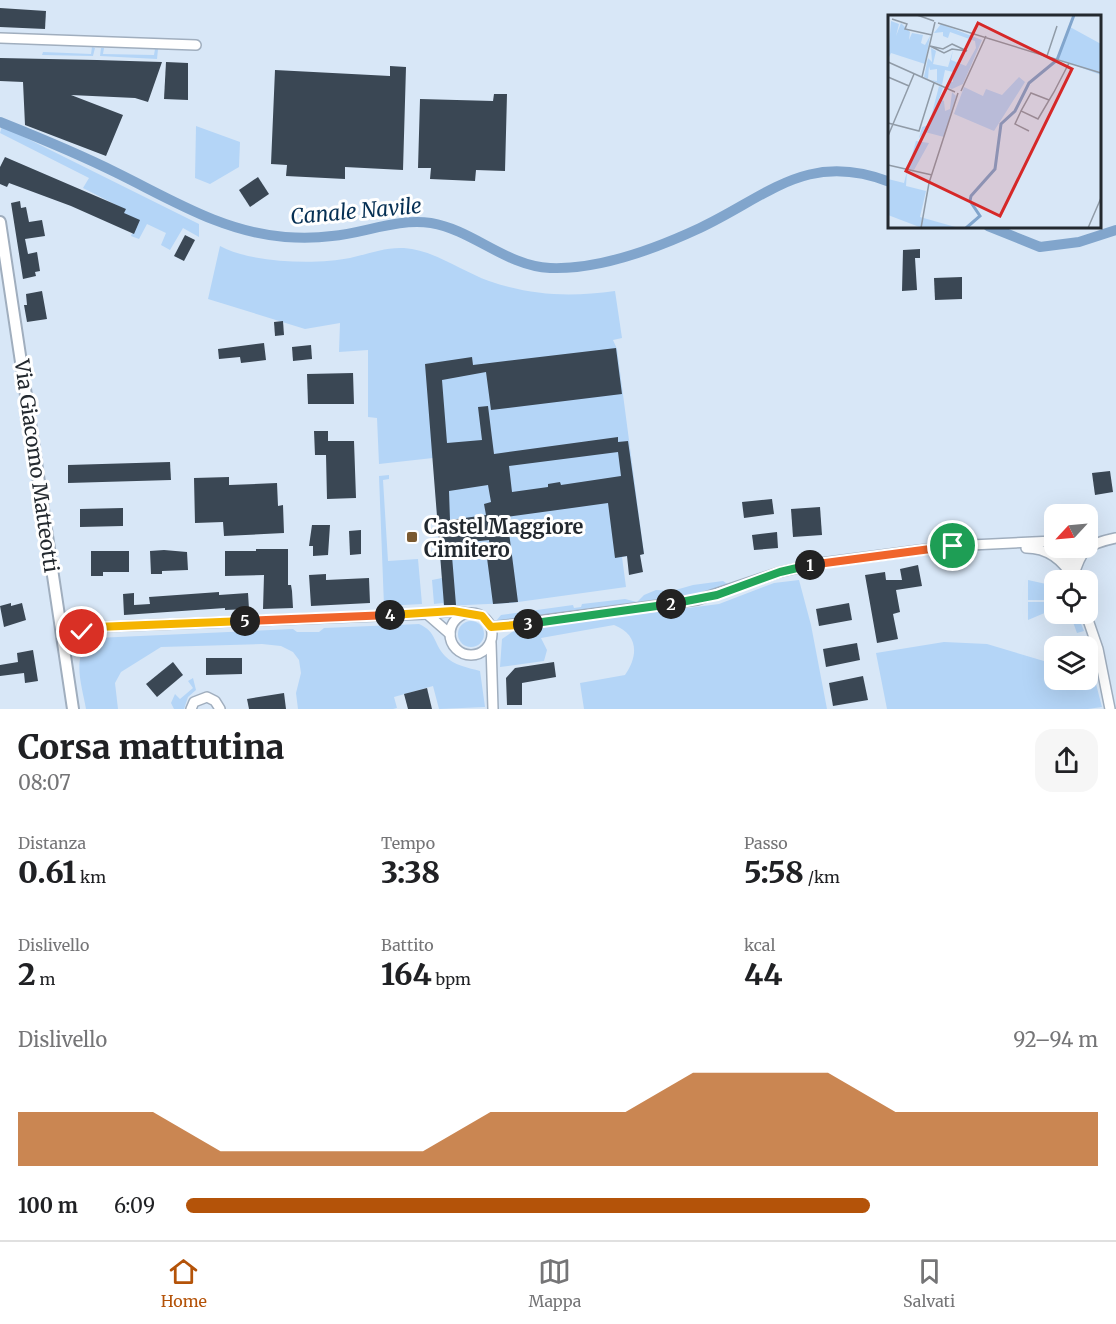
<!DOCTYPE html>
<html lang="it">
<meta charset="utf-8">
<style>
body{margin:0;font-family:Merriweather,serif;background:#f6f6f6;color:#202124;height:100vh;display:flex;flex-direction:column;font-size:22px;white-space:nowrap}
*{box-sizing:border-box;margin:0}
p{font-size:20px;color:#757577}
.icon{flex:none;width:33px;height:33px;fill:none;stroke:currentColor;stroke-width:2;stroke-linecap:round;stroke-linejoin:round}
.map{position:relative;height:709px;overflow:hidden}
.sheet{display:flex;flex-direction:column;background:#fff;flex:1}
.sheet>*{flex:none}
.needle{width:39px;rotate:244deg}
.fabs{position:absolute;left:1044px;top:504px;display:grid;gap:12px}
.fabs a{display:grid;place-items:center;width:54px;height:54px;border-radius:12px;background:#fff;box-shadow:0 6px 24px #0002;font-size:30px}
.pin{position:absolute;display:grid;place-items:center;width:51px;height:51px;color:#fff;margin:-26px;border:3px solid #fff;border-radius:50%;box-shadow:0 2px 6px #0007}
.km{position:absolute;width:30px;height:30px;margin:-15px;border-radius:50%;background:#222;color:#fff;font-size:16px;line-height:30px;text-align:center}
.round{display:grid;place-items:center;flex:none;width:63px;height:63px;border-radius:18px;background:#f6f6f6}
.head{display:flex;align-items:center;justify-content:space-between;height:102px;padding:0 18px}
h1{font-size:33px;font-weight:800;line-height:45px}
.stats{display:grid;grid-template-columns:repeat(3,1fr);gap:9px;height:102px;padding:6px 18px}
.stats div{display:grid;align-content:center}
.stats b{font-size:30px;font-weight:800}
.stats small{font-size:16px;font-weight:400}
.stats p{font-size:16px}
.chart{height:168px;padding:12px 18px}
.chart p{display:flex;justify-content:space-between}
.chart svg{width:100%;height:108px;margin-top:6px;fill:#b45309;opacity:.7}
ul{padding:0 18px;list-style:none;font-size:20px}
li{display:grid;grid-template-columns:96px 72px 1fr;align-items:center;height:45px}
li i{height:15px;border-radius:8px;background:#b45309}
.tabs{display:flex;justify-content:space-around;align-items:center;height:84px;border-top:2px solid #e0e0e0;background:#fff;font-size:16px;color:#757577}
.tabs a{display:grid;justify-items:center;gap:3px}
.tabs .current{color:#b45309}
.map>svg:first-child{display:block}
.green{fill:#b4d5f7}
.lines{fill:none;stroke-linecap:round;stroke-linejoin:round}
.canal{stroke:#81a5cc;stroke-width:10}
.building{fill:#3a4754;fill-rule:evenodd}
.minor-casing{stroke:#a0aebe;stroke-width:12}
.tertiary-casing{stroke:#a0aebe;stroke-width:14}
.minor{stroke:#fff;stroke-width:9}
.tertiary{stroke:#fff;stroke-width:10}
.split-1-casing{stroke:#fff;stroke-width:12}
.split-2-casing{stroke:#fff;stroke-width:12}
.split-3-casing{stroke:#fff;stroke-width:12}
.split-4-casing{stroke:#fff;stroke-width:12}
.split-5-casing{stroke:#fff;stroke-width:12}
.split-6-casing{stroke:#fff;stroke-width:12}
.split-1{stroke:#f0652b;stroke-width:8}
.split-2{stroke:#22a559;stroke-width:8}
.split-3{stroke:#22a559;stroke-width:8}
.split-4{stroke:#f5b400;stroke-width:8}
.split-5{stroke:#f0652b;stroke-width:8}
.split-6{stroke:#f5b400;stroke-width:8}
.poi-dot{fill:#7a5930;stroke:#fff;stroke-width:2}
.labels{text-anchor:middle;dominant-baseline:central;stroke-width:6;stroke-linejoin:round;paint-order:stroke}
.street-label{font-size:20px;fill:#23292f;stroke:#fff}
.poi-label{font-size:20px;font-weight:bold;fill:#23292f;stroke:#fff;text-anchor:start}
.water-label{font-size:21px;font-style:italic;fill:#063054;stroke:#fff}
.inset-river{fill:none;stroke:#81a5cc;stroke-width:3}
.inset-road{fill:none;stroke:#909ba7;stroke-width:1.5}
.view{fill:#d62828;fill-opacity:0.15;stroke:#d62828;stroke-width:3}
.inset-edge{fill:none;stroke:#23292f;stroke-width:3}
</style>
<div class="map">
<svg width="1116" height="709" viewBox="0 0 1116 709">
<rect width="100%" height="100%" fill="#d8e7f7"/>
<g class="green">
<polygon points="92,47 95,48 93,56 42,55 43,52 91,54"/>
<polygon points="101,48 104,48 103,54 154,55 155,49 158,49 157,59 100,56"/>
<polygon points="2,126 199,224 199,237 183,228 170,250 161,245 166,233 147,224 139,239 131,236 137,221 122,214 124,209 83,188 89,178 0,133"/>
<polygon points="196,126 240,142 239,167 210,184 195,178"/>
<path d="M 220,246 C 251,263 316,265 350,258 C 368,254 385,247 404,248 C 434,250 461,271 489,281 C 532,296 571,297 615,291 L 622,338 L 613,340 L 617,349 L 644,554 L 622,557 L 626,587 L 511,603 L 444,606 L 443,603 L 434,604 L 432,580 L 442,578 L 433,458 L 379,464 L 377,418 L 368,417 L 368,350 L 339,352 L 340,323 L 305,329 L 208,299 Z"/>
<polygon points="389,475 389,479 383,480 388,561 418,559 422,604 384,606 379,476"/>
<path d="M 799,580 L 811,625 L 827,709 L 584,709 L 580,683 L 625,675 C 639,655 638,634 614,625 L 541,638 L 547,650 L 544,661 L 500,667 L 502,639 L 515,630 L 719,604 L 774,583 Z"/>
<polygon points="1028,580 1046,584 1054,600 1028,600"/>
<polygon points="723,581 729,585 690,595 496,621 501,615 573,605 574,608 581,607 582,604 625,599 637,602 644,595 656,590 672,591 693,585"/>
<polygon points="1028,602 1054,602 1054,609 1028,620"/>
<polygon points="1070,614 1077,614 1084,631 1077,633"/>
<circle cx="471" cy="634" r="13"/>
<path d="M 419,624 C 437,632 433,643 445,656 C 453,665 469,668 480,671 L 485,707 L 439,709 L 433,686 L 394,697 L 397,708 L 393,709 L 298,709 L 296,693 L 301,673 L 299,660 L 293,652 L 281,646 L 262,644 L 161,647 L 121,672 L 115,683 L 118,709 L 86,709 C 82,685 69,651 96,638 L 293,629 L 297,632 L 319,632 L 324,628 Z"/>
<polygon points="944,642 987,644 1054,664 1054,680 1088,680 1088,662 1090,661 1102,707 1088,709 887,709 876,653"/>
<polygon points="193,678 196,690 188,697 184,709 174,709 171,703 175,694 180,699 193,688 188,681"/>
</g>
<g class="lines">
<g class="canal">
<path d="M 0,122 C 40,138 79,154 117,173 C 172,200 223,232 285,237 C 300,238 317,238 332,236 C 365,233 397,218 431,223 C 473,230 506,266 550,268 C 600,270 655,249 700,228 C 768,196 807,150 890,182"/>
<polyline points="988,226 1040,247 1079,242 1116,230"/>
</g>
</g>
<g class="building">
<polygon points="0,8 46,11 45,29 0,27"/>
<polygon points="0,58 97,60 162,62 148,102 135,98 71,95 123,115 106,156 25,125 23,82 0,81"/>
<polygon points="166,62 188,63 188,100 164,99"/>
<polygon points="390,66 406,67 403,170 345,167 345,179 286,176 287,165 271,164 275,70 390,76"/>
<polygon points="494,94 507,94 505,171 476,170 475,181 430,179 431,168 418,168 420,99 493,101"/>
<polygon points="5,157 126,209 124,213 140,220 134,234 71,206 9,183 7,187 0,184 0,167"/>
<polygon points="258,177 269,194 250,207 239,190"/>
<polygon points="20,201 21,208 26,207 29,222 42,220 45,236 25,239 28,254 37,252 40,271 35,272 36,276 23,279 11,203"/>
<polygon points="185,235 195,240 184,261 174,256"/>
<polygon points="920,249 920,258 915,258 917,290 902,291 903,250"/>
<polygon points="962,277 962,299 935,300 934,278"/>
<polygon points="42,291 47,319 27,322 24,305 27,305 26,294"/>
<polygon points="283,321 284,335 275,336 274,322"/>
<polygon points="264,343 266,360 241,363 240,357 219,359 218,349"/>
<polygon points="311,345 312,359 293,361 292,347"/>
<path d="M 616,348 L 622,394 L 491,410 L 486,372 L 442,380 L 447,443 L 482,440 L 478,407 L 488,406 L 494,454 L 618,437 L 618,442 L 628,441 L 644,554 L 640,555 L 643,572 L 629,575 L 627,556 L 615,558 L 608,503 L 507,517 L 518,602 L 493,604 L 487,558 L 491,558 L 489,540 L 451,544 L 456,605 L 444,605 L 425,364 L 472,357 L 473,365 ZM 618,452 L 621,476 L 561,485 L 560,482 L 548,484 L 548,487 L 512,492 L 509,466 ZM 488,485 L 491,502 L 484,504 L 486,515 L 450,520 L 449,491 Z"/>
<polygon points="353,373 354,404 308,404 307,374"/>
<polygon points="314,431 328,431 328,441 354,441 356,498 327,499 326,455 315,455"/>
<polygon points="170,462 171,480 68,483 68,465"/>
<polygon points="1110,471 1113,492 1095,495 1092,473"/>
<polygon points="229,477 229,485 277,483 278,506 283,505 284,533 224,536 223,522 195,523 194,478"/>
<polygon points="772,499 774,514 744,518 742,502"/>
<polygon points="820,507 822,535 793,537 791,509"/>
<polygon points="123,508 123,526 80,527 80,509"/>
<polygon points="312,525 330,525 328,555 313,556 313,546 309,546"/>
<polygon points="361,530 361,554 350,555 349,531"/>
<polygon points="777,532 778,548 754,550 752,535"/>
<polygon points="256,549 288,549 288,585 291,585 292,591 293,608 263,609 264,575 225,576 225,551 256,551"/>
<polygon points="164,550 187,552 188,570 162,571 162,574 151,574 150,551"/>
<polygon points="91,551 129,551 129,572 103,572 103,576 91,576"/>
<polygon points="918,565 922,586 896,590 900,612 893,614 898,639 877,643 865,575 885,572 886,580 902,580 900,569"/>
<polygon points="326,574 326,580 369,578 370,603 311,606 309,575"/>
<polygon points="219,592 219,595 248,593 249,609 225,610 225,608 124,615 123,594 134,593 134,605 150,604 149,597"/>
<polygon points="11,603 11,606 22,603 26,620 4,627 0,606"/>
<polygon points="849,603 852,620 819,626 816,609"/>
<polygon points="857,643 860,660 826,667 823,649"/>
<polygon points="33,650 38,681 25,683 24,673 0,676 0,665 18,662 17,653"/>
<polygon points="206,658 242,658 242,674 206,675"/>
<polygon points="173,662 183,675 157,697 146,684"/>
<polygon points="554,662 556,677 522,683 522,705 507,705 506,678 515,668"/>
<polygon points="863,676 868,700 833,706 829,683"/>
<polygon points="427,688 432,709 408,709 404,694"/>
<polygon points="284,693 286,709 249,709 247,699"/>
</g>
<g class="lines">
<defs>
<g id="minor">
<polyline points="0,38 196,45"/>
<path d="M 1026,548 C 1048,548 1064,561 1074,580"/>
<polyline points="1066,548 1068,567"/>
<polyline points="1073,548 1075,567"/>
<path d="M 1073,578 C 1081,549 1087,544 1116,538"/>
<circle cx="471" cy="634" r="21"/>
<polyline points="427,614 450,634"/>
<polyline points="1086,614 1098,649 1110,709"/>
<polyline points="60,624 96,627 427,614 453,611 467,613"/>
<polyline points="491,627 697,600 780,572 821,563 951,546 1054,541"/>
<polyline points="63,642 90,629"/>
<polyline points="491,643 493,709"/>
<polyline points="191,709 194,702 207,697 215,701 220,709"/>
</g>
<polyline id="tertiary" points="0,222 73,709"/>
</defs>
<use href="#minor" class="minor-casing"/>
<use href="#tertiary" class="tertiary-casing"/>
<use href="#minor" class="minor"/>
<use href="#tertiary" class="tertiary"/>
</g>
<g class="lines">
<defs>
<polyline id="split-1" points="810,565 953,546"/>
<polyline id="split-2" points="671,604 717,595 780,572 810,565"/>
<polyline id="split-3" points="528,624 671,604"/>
<polyline id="split-4" points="390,615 453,611 482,616 491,627 528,624"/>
<polyline id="split-5" points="245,621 390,615"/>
<polyline id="split-6" points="82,632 96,627 245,621"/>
</defs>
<use href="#split-1" class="split-1-casing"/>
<use href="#split-2" class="split-2-casing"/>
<use href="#split-3" class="split-3-casing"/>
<use href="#split-4" class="split-4-casing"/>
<use href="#split-5" class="split-5-casing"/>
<use href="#split-6" class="split-6-casing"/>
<use href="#split-1" class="split-1"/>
<use href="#split-2" class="split-2"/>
<use href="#split-3" class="split-3"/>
<use href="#split-4" class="split-4"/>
<use href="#split-5" class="split-5"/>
<use href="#split-6" class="split-6"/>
</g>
<rect class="poi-dot" x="406" y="531" width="12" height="12" rx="3"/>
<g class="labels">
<g class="street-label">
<text transform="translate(37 466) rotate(82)">Via Giacomo Matteotti</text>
</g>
<g class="poi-label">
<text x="424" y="526">Castel Maggiore<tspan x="424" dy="23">Cimitero</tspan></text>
</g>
<g class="water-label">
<text transform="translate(356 211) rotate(-5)">Canale Navile</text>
</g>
</g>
<g transform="translate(888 15)">
<rect width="213" height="213" fill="#d8e7f7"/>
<path d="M 3,6 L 11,9 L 8,21 L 13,8 L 22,17 L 21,25 L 24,18 L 35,20 L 33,28 L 37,30 L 42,21 L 37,49 L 3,38 L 0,44 ZM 53,9 L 94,25 L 75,69 L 64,74 L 59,72 L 61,66 L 65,67 L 65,57 L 57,55 L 54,70 L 43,65 L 49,66 L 49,54 L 42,55 L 41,51 L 40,64 L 36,62 L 40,43 L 44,47 L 43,33 L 48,36 L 45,49 L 60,52 L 65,35 L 63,45 L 78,51 L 88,33 L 87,26 L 62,17 L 60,23 L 55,21 L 55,17 L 46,18 ZM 182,12 L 213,29 L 213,60 L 170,44 ZM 131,62 L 137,67 L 106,116 L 66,99 L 76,72 L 95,81 L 98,74 L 114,80 ZM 51,71 L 55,73 L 51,84 L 56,86 L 57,96 L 62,94 L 64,77 L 68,81 L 56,122 L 37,117 L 31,123 L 34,112 L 41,110 ZM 28,126 L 41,128 L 26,155 L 20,154 ZM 19,156 L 18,171 L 38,176 L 32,202 L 71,213 L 34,213 L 0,200 L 0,164 L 16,168 Z" fill="#b4d5f7"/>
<path class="inset-river" d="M 78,213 L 92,201 L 82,186 L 83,181 L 107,154 L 113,109 L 127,96 L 141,68 L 169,45 L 186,0"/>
<path class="inset-road" d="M 29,0 L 46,6M 4,4 L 19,9 L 17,14 L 44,20M 50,8 L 213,58M 64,29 L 79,36 L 64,34 L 56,38 L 42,31 L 55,34 ZM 159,41 L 169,11M 0,47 L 67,77M 0,62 L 21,71M 34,62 L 47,7M 73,76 L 98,21M 161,85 L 143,78 L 133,96 L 150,104 L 166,77 L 181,48M 133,96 L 127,109 L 141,116M 0,108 L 31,116 L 46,68M 0,121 L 26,59M 0,150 L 44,160M 33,213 L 41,168 L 70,78M 200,213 L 213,183"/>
<path class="view" d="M 90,8 L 184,54 L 112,201 L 18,156 Z"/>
<rect width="213" height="213" class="inset-edge"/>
</g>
</svg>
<div class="fabs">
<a><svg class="needle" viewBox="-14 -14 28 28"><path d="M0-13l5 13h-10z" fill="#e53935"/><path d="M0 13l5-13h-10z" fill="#757577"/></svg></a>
<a><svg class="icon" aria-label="locate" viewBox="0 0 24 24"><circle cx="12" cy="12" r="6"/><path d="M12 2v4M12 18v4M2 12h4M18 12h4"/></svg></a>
<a><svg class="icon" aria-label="layers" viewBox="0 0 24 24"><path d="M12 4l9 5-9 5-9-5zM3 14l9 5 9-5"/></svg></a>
</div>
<div class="pin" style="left:953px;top:546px;background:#1e9e55"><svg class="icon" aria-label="arrive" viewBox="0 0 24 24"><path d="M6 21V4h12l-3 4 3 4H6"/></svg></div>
<div class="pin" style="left:82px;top:632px;background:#d93025"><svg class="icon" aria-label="check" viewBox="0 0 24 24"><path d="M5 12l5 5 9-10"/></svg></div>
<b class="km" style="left:810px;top:565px">1</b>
<b class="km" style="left:671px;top:604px">2</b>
<b class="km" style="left:528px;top:624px">3</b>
<b class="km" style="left:390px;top:615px">4</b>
<b class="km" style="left:245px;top:621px">5</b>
</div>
<section class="sheet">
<div class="head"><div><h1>Corsa mattutina</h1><p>08:07</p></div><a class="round"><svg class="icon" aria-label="share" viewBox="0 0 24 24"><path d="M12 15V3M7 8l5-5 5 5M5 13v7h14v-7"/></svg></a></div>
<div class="stats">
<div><p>Distanza</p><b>0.61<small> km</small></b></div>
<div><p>Tempo</p><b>3:38</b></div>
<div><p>Passo</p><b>5:58<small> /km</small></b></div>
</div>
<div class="stats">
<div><p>Dislivello</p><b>2<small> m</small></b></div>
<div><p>Battito</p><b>164<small> bpm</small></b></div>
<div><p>kcal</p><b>44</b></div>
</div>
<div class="chart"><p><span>Dislivello</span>92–94 m</p>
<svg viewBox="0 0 160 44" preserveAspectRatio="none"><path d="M0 44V22L10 22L20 22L30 38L40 38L50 38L60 38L70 22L80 22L90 22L100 6L110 6L120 6L130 22L140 22L150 22L160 22V44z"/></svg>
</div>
<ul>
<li><b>100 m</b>6:09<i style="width:75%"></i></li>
</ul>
</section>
<nav class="tabs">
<a class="current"><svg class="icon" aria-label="home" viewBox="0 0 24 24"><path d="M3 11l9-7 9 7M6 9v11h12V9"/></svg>Home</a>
<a><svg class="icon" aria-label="map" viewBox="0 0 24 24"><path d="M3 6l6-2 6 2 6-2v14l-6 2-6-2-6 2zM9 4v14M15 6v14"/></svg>Mappa</a>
<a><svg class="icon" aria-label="saved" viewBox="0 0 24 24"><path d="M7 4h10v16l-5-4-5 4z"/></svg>Salvati</a>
</nav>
